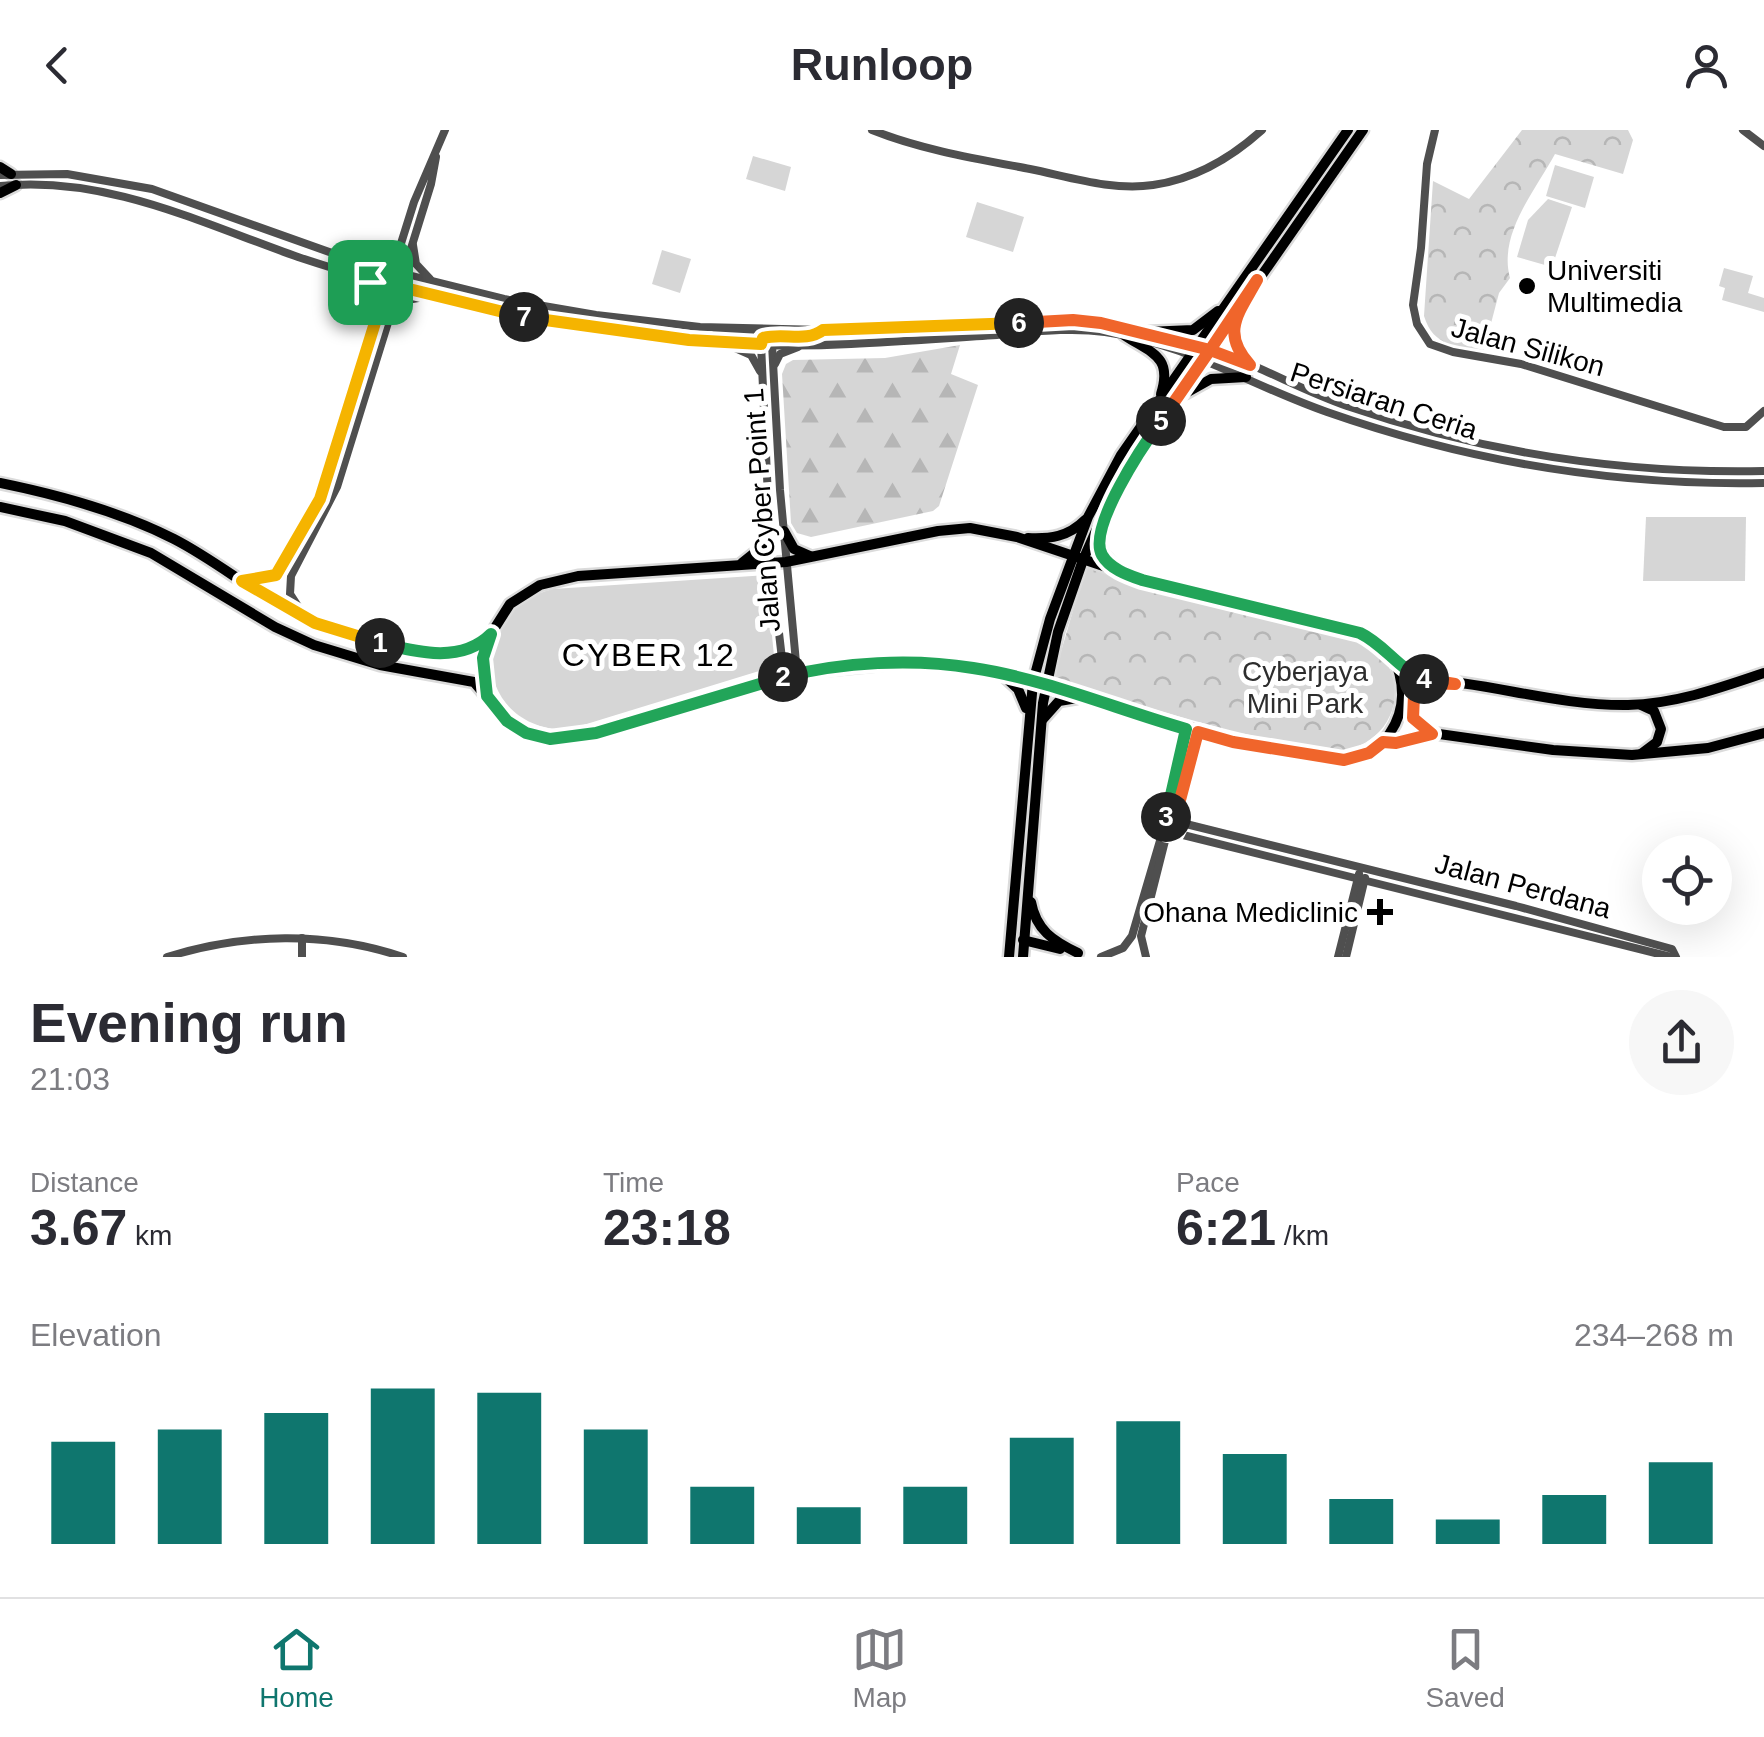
<!DOCTYPE html>
<meta charset="utf-8">
<style>
body{margin:0;font-family:Helvetica,sans-serif;background:#f7f7f7;color:#2b2b33;height:100vh;display:flex;flex-direction:column;font-size:38px;white-space:nowrap}
*{box-sizing:border-box;margin:0}
p{font-size:32px;color:#7c7c81}
.icon{flex:none;width:55px;height:55px;fill:none;stroke:currentColor;stroke-width:2;stroke-linecap:round;stroke-linejoin:round}
.map{position:relative;height:827px;overflow:hidden}
.side{display:flex;flex-direction:column;background:#fff;flex:1}
.side>*{flex:none}
.fabs{position:absolute;left:1642px;top:705px;display:grid;gap:20px}
.fabs a{display:grid;place-items:center;width:90px;height:90px;border-radius:50%;background:#fff;box-shadow:0 10px 40px #0002;font-size:50px}
.pin{position:absolute;display:grid;place-items:center;width:85px;height:85px;color:#fff;margin:-42px;border-radius:20px;box-shadow:0 5px 15px #0006}
.km{position:absolute;width:50px;height:50px;margin:-25px;border-radius:50%;background:#222;color:#fff;font-size:28px;line-height:50px;text-align:center}
.round{display:grid;place-items:center;flex:none;width:105px;height:105px;border-radius:52px;background:#f7f7f7}
.head{display:flex;align-items:center;justify-content:space-between;height:170px;padding:0 30px}
h1{font-size:55px;font-weight:700;line-height:75px}
.figures{display:grid;grid-template-columns:repeat(3,1fr);gap:15px;height:170px;padding:10px 30px}
.figures div{display:grid;align-content:center}
.figures b{font-size:50px;font-weight:700}
.figures small{font-size:28px;font-weight:400}
.figures p{font-size:28px}
.chart{height:280px;padding:20px 30px}
.chart p{display:flex;justify-content:space-between}
.chart svg{width:100%;height:180px;margin-top:10px;stroke:#0f766e;stroke-width:6}
header{display:flex;justify-content:space-between;align-items:center;height:130px;padding:0 30px;background:#fff;font-size:45px;font-weight:700}
.tab-bar{display:flex;justify-content:space-around;align-items:center;height:140px;border-top:2px solid #e1e1e2;background:#fff;font-size:28px;color:#7c7c81}
.tab-bar a{display:grid;justify-items:center;gap:5px}
.tab-bar .on{color:#0f766e}
.map>svg:first-child{display:block}
.grass{fill:#d6d6d6}
.forest{fill:url(#forest-firs)}
.park{fill:url(#park-crowns)}
.lines{fill:none;stroke-linecap:round;stroke-linejoin:round}
.major-casing{stroke:#dbdbdb;stroke-width:15}
.minor{stroke:#4f4f4f;stroke-width:8}
.major{stroke:#000;stroke-width:10}
.split-1-casing{stroke:#fff;stroke-width:20}
.split-2-casing{stroke:#fff;stroke-width:20}
.split-3-casing{stroke:#fff;stroke-width:20}
.split-4-casing{stroke:#fff;stroke-width:20}
.split-5-casing{stroke:#fff;stroke-width:20}
.split-6-casing{stroke:#fff;stroke-width:20}
.split-7-casing{stroke:#fff;stroke-width:20}
.split-8-casing{stroke:#fff;stroke-width:20}
.split-1{stroke:#f5b400;stroke-width:12}
.split-2{stroke:#22a559;stroke-width:12}
.split-3{stroke:#22a559;stroke-width:12}
.split-4{stroke:#f0652b;stroke-width:12}
.split-5{stroke:#22a559;stroke-width:12}
.split-6{stroke:#f0652b;stroke-width:12}
.split-7{stroke:#f5b400;stroke-width:12}
.split-8{stroke:#f5b400;stroke-width:12}
.poi-dot{fill:#000;stroke:#fff;stroke-width:4}
.labels{text-anchor:middle;dominant-baseline:central;stroke-width:10;stroke-linejoin:round;paint-order:stroke}
.poi-label{font-size:28px;fill:#000;stroke:#fff;text-anchor:start}
.street-label{font-size:28px;fill:#000;stroke:#fff}
.park-label{font-size:28px;fill:#2d2d2d;stroke:#fff}
.quarter-label{font-size:32px;letter-spacing:2.5px;fill:#000;stroke:#fff}
</style>
<header><svg class="icon" aria-label="back" viewBox="0 0 24 24"><path d="M15 5l-7 7 7 7"/></svg>Runloop<svg class="icon" aria-label="person" viewBox="0 0 24 24"><circle cx="12" cy="8" r="4"/><path d="M4 21q1-7 8-7t8 7"/></svg></header>
<div class="map">
<svg width="1764" height="827" viewBox="0 0 1764 827">
<defs>
<pattern id="forest-firs" width="22" height="20" patternUnits="userSpaceOnUse" patternTransform="scale(2.5)"><rect width="22" height="20" fill="#d6d6d6"/><path d="M5 1l3.5 6h-7zM16 11l3.5 6h-7z" fill="#b6b6b6"/></pattern>
<pattern id="park-crowns" width="20" height="18" patternUnits="userSpaceOnUse" patternTransform="scale(2.5)"><rect width="20" height="18" fill="#d6d6d6"/><path d="M2 6a3 3 0 1 1 6 0M12 15a3 3 0 1 1 6 0" fill="none" stroke="#b6b6b6"/></pattern>
</defs>
<rect width="100%" height="100%" fill="#fff"/>
<g class="grass">
<polygon points="753,26 791,37 785,61 746,49"/>
<polygon points="1555,35 1594,47 1585,78 1546,66"/>
<polygon points="1548,69 1572,77 1552,137 1517,127 1528,90"/>
<polygon points="977,72 1024,87 1013,122 966,107"/>
<polygon points="662,120 691,129 680,163 652,154"/>
<polygon points="1724,138 1753,146 1748,163 1764,168 1764,182 1722,170 1725,158 1719,156"/>
<polygon points="1646,387 1746,387 1745,451 1643,451"/>
<path d="M 766,445 L 775,536 L 567,600 C 473,599 464,480 553,459 Z"/>
</g>
<polygon class="forest" points="960,215 951,244 978,255 939,376 933,381 811,407 797,403 791,393 782,244 786,234 793,230 885,228"/>
<g class="park">
<path d="M 1522,0 L 1628,0 L 1633,10 L 1623,44 L 1555,24 C 1535,61 1498,104 1510,148 L 1499,163 L 1484,220 C 1455,214 1434,218 1424,186 L 1433,51 L 1469,69 Z"/>
<path d="M 1086,436 L 1209,473 L 1363,511 C 1381,523 1394,537 1395,560 C 1396,597 1365,622 1330,622 C 1305,621 1278,612 1254,606 C 1186,590 1120,569 1053,549 Z"/>
</g>
<g class="lines">
<defs>
<g id="major">
<polyline points="0,37 11,44"/>
<polyline points="0,63 16,55"/>
<polyline points="1238,186 1233,209 1250,235"/>
<polyline points="1146,202 1193,200 1218,181"/>
<path d="M 1124,205 C 1151,223 1173,226 1161,264"/>
<polyline points="1186,263 1211,249 1246,247"/>
<path d="M 0,353 C 59,365 121,382 174,409 C 211,428 243,454 278,474 C 324,500 377,518 430,521 C 453,523 469,525 487,508"/>
<polyline points="0,377 65,391 151,423 275,497 314,515 380,535 474,552 507,591 526,603 564,609 626,595 797,543 901,533 973,538 1045,555 1233,612 1332,630 1354,629 1383,612 1396,613 1432,603 1553,620 1632,625 1708,618 1764,603"/>
<polyline points="1102,397 1100,420 1116,438"/>
<polyline points="784,401 794,419 810,426"/>
<path d="M 1028,408 C 1050,409 1068,407 1085,390"/>
<polyline points="742,433 762,417 769,388"/>
<polyline points="1006,548 1018,559 1026,578"/>
<path d="M 487,565 L 483,528 L 491,504 L 510,474 L 540,455 L 578,446 L 786,432 L 938,401 L 970,398 L 1017,407 L 1169,458 L 1360,503 C 1386,515 1399,541 1427,549 C 1494,554 1560,576 1628,575 C 1675,574 1720,558 1764,543"/>
<polyline points="1641,575 1654,581 1661,599 1657,612 1641,624"/>
<polyline points="1043,589 1059,571 1077,568"/>
<path d="M 1432,603 C 1414,593 1406,580 1417,560 L 1435,553"/>
<path d="M 1383,612 C 1404,588 1407,562 1396,533"/>
<path d="M 1031,772 C 1036,800 1053,811 1078,823"/>
<polyline points="1023,810 1060,819"/>
<polyline points="1009,827 1033,552 1050,489 1088,387 1121,325 1348,0"/>
<polyline points="1023,827 1043,573 1058,502 1083,430 1106,378 1140,320 1363,0"/>
</g>
</defs>
<use href="#major" class="major-casing"/>
<g class="minor">
<path d="M 872,0 C 922,20 977,29 1030,39 C 1070,47 1112,61 1153,55 C 1196,49 1231,28 1262,0"/>
<polyline points="1435,0 1427,34 1421,118 1413,175 1417,194 1430,214 1453,222 1521,234 1724,297 1746,297 1764,281"/>
<polyline points="1743,0 1764,16"/>
<path d="M 0,45 L 67,44 L 152,59 L 363,134 L 504,169 L 596,185 L 700,197 L 823,200 L 1073,191 C 1135,193 1199,213 1256,237 C 1286,250 1315,265 1347,276 C 1481,322 1622,344 1764,341"/>
<path d="M 0,56 C 106,45 201,93 298,127 C 361,148 426,165 490,180 C 607,207 731,220 851,214 C 900,212 948,208 997,205 C 1033,202 1069,197 1105,202 C 1185,213 1252,256 1327,282 C 1467,331 1615,356 1764,353"/>
<polyline points="413,115 416,134 430,149"/>
<polyline points="367,133 384,129 398,117"/>
<polyline points="366,149 377,162 379,176"/>
<polyline points="393,181 407,170 424,167"/>
<polyline points="716,199 759,206 772,214 780,360 797,543"/>
<polyline points="726,214 751,225 760,241"/>
<polyline points="775,234 780,224 798,217"/>
<polyline points="242,451 276,445 323,362 414,72 445,0"/>
<polyline points="305,487 290,464 291,446 337,357 431,54 436,27"/>
<path d="M 784,546 L 771,434 L 761,214 L 763,208 C 782,202 805,212 822,201"/>
<polyline points="1175,689 1198,602"/>
<polyline points="1165,690 1186,599"/>
<polyline points="1178,692 1516,776 1672,819 1676,827"/>
<polyline points="1175,703 1671,827"/>
<path d="M 167,827 C 244,803 326,801 403,827"/>
<polyline points="302,827 302,808"/>
<polyline points="1101,827 1123,818 1132,806 1162,704"/>
<polyline points="1146,827 1141,806 1167,703 1163,695 1167,689 1173,688 1178,692 1178,699 1167,703"/>
<polyline points="1338,827 1359,744"/>
<polyline points="1346,827 1365,748"/>
</g>
<use href="#major" class="major"/>
</g>
<g class="lines">
<defs>
<polyline id="split-1" points="370,152 377,162 379,180 320,369 276,445 242,451 315,493 380,513"/>
<path id="split-2" d="M 380,513 C 417,522 461,534 491,504 L 483,528 L 487,566 L 507,591 L 526,603 L 550,609 L 596,603 L 783,547"/>
<path id="split-3" d="M 783,547 C 843,532 912,528 973,538 C 1046,549 1116,579 1186,599 L 1166,687"/>
<polyline id="split-4" points="1166,687 1163,699 1167,703 1175,703 1178,697 1175,689 1198,602 1233,612 1344,630 1369,623 1383,612 1396,613 1432,604 1413,588 1414,565 1430,553 1455,554 1424,549"/>
<path id="split-5" d="M 1161,291 C 1144,314 1087,398 1102,425 C 1110,439 1128,445 1142,450 L 1360,503 C 1385,515 1398,539 1424,549"/>
<path id="split-6" d="M 1019,193 L 1073,190 L 1101,193 L 1210,220 L 1257,150 C 1239,183 1220,202 1250,235 L 1210,220 L 1161,291"/>
<path id="split-7" d="M 524,187 L 689,210 L 761,214 L 763,208 C 783,202 806,213 823,200 L 1019,193"/>
<polyline id="split-8" points="370,152 364,148 524,187"/>
</defs>
<use href="#split-1" class="split-1-casing"/>
<use href="#split-2" class="split-2-casing"/>
<use href="#split-3" class="split-3-casing"/>
<use href="#split-4" class="split-4-casing"/>
<use href="#split-5" class="split-5-casing"/>
<use href="#split-6" class="split-6-casing"/>
<use href="#split-7" class="split-7-casing"/>
<use href="#split-8" class="split-8-casing"/>
<use href="#split-1" class="split-1"/>
<use href="#split-2" class="split-2"/>
<use href="#split-3" class="split-3"/>
<use href="#split-4" class="split-4"/>
<use href="#split-5" class="split-5"/>
<use href="#split-6" class="split-6"/>
<use href="#split-7" class="split-7"/>
<use href="#split-8" class="split-8"/>
</g>
<g class="poi-dot">
<circle cx="1527" cy="156" r="10"/>
<path d="M1375 767h10v10h10v10h-10v10h-10v-10h-10v-10h10z"/>
</g>
<g class="labels">
<g class="poi-label">
<text x="1547" y="140">Universiti<tspan x="1547" dy="32">Multimedia</tspan></text>
<text x="1358" y="782" text-anchor="end">Ohana Mediclinic</text>
</g>
<g class="street-label">
<text transform="translate(1528 217) rotate(15)">Jalan Silikon</text>
<text transform="translate(1384 271) rotate(18)">Persiaran Ceria</text>
<text transform="translate(762 380) rotate(-94)">Jalan Cyber Point 1</text>
<text transform="translate(1523 756) rotate(15)">Jalan Perdana</text>
</g>
<g class="park-label">
<text x="1305" y="541">Cyberjaya<tspan x="1305" dy="32">Mini Park</tspan></text>
</g>
<g class="quarter-label">
<text x="649" y="525">CYBER 12</text>
</g>
</g>
</svg>
<div class="fabs">
<a><svg class="icon" aria-label="locate" viewBox="0 0 24 24"><circle cx="12" cy="12" r="6"/><path d="M12 2v4M12 18v4M2 12h4M18 12h4"/></svg></a>
</div>
<div class="pin" style="left:370px;top:152px;background:#1e9e55"><svg class="icon" aria-label="arrive" viewBox="0 0 24 24"><path d="M6 21V4h12l-3 4 3 4H6"/></svg></div>
<b class="km" style="left:380px;top:513px">1</b>
<b class="km" style="left:783px;top:547px">2</b>
<b class="km" style="left:1166px;top:687px">3</b>
<b class="km" style="left:1424px;top:549px">4</b>
<b class="km" style="left:1161px;top:291px">5</b>
<b class="km" style="left:1019px;top:193px">6</b>
<b class="km" style="left:524px;top:187px">7</b>
</div>
<section class="side">
<div class="head"><div><h1>Evening run</h1><p>21:03</p></div><a class="round"><svg class="icon" aria-label="share" viewBox="0 0 24 24"><path d="M12 15V3M7 8l5-5 5 5M5 13v7h14v-7"/></svg></a></div>
<div class="figures">
<div><p>Distance</p><b>3.67<small> km</small></b></div>
<div><p>Time</p><b>23:18</b></div>
<div><p>Pace</p><b>6:21<small> /km</small></b></div>
</div>
<div class="chart"><p><span>Elevation</span>234–268 m</p>
<svg viewBox="0 0 160 44" preserveAspectRatio="none"><path d="M5 44V19M15 44V16M25 44V12M35 44V6M45 44V7M55 44V16M65 44V30M75 44V35M85 44V30M95 44V18M105 44V14M115 44V22M125 44V33M135 44V38M145 44V32M155 44V24"/></svg>
</div>
</section>
<nav class="tab-bar">
<a class="on"><svg class="icon" aria-label="home" viewBox="0 0 24 24"><path d="M3 11l9-7 9 7M6 9v11h12V9"/></svg>Home</a>
<a><svg class="icon" aria-label="map" viewBox="0 0 24 24"><path d="M3 6l6-2 6 2 6-2v14l-6 2-6-2-6 2zM9 4v14M15 6v14"/></svg>Map</a>
<a><svg class="icon" aria-label="saved" viewBox="0 0 24 24"><path d="M7 4h10v16l-5-4-5 4z"/></svg>Saved</a>
</nav>
